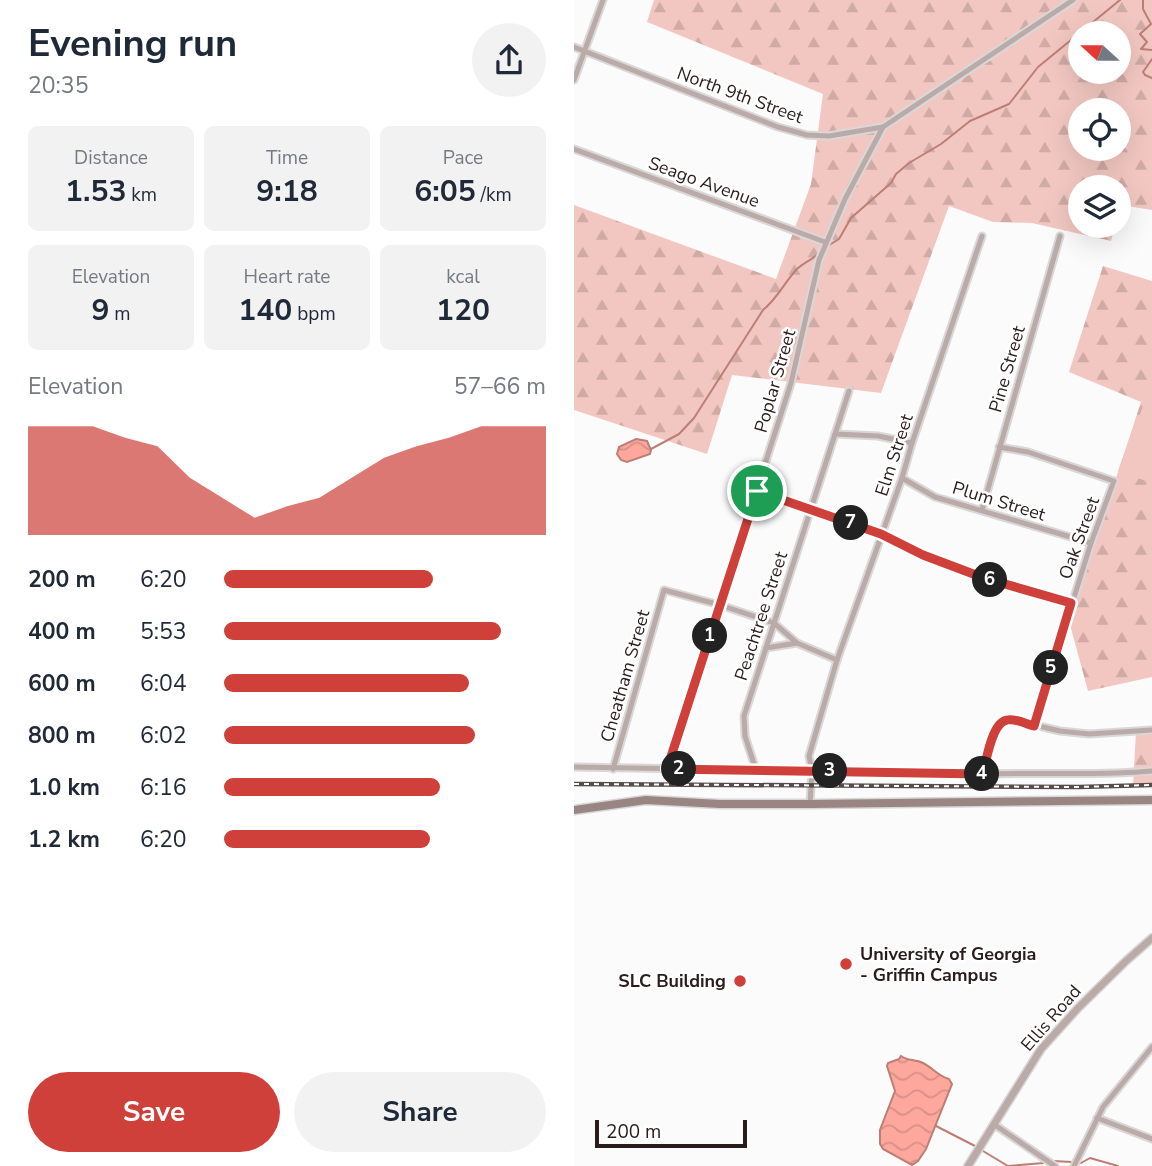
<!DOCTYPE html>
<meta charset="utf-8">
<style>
body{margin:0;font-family:"Nunito Sans",sans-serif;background:#f2f2f3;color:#1f2937;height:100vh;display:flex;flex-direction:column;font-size:26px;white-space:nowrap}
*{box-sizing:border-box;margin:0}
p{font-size:23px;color:#747a83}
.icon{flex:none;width:38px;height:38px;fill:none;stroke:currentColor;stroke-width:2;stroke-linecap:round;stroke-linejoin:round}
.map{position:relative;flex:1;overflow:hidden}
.drawer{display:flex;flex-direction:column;background:#fff;width:574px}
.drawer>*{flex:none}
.needle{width:46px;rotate:291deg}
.buttons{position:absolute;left:494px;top:21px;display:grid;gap:14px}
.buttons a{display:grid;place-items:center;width:63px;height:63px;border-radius:50%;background:#fff;box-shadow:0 7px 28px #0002;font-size:35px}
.scale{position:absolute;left:21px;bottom:18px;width:152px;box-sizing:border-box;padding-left:7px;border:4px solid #291d1c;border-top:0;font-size:19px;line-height:24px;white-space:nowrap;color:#291d1c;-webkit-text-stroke:5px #fff;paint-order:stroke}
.pin{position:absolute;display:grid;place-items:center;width:60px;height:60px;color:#fff;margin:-30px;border:4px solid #fff;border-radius:50%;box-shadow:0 2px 7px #0007}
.km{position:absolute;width:35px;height:35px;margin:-18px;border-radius:50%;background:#222;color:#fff;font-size:19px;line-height:35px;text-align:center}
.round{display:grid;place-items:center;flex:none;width:74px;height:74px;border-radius:37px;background:#f2f2f3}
.headline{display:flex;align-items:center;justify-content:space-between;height:119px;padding:0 28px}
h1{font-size:38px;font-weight:700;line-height:52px}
.figures{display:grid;grid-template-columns:repeat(3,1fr);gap:10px;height:119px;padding:7px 28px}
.figures div{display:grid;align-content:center;border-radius:10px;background:#f2f2f3;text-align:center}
.figures b{font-size:30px;font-weight:700}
.figures small{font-size:19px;font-weight:400}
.figures p{font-size:19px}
.chart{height:196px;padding:14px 28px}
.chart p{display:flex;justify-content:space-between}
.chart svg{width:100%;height:126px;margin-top:7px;fill:#ce4039;opacity:.7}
.cta{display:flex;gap:14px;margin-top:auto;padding:14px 28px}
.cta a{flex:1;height:80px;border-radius:42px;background:#ce4039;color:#fff;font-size:28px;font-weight:700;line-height:80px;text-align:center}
.cta a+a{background:#f2f2f3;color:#1f2937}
ul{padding:0 28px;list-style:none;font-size:23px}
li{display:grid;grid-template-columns:112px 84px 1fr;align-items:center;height:52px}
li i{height:18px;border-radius:9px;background:#ce4039}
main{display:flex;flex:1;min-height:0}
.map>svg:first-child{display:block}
.forest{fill:url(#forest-firs);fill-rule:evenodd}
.park{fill:#f2c7c1}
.water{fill:url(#water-waves);stroke:#bd7e76;stroke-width:2}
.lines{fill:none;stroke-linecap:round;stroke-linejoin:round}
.stream{stroke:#bd7e76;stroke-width:2}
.minor-casing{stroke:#d9d7d7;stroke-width:9}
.tertiary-casing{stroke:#d9d7d7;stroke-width:10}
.secondary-casing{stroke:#d9d7d7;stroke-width:11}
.minor{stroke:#baaba9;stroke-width:5}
.tertiary{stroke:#baaba9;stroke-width:7}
.secondary{stroke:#998582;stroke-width:8}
.rail-casing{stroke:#564c4c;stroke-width:4.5}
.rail{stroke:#fff;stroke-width:2;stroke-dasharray:5;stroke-linecap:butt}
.route-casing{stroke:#fff;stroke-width:14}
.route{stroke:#ce4039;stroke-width:9}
.poi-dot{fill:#ce4039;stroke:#fff;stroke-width:2.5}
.labels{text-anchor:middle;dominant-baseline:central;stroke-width:5;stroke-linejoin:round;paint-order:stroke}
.street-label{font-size:18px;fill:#291d1c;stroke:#fff}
.poi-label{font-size:18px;font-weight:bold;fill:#291d1c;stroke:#fff;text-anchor:start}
</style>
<main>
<section class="drawer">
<div class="headline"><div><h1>Evening run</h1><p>20:35</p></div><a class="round"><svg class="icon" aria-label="share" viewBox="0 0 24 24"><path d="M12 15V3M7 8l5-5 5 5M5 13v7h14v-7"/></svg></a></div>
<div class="figures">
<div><p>Distance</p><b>1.53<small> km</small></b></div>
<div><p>Time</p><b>9:18</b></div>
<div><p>Pace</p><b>6:05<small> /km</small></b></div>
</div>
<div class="figures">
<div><p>Elevation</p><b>9<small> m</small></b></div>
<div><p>Heart rate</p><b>140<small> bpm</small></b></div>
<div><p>kcal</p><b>120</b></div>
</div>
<div class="chart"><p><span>Elevation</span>57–66 m</p>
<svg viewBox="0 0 160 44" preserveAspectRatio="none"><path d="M0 44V6L10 6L20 6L30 10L40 13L50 24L60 31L70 38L80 34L90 31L100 24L110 17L120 13L130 10L140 6L150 6L160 6V44z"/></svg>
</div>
<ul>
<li><b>200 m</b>6:20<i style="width:65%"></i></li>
<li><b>400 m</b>5:53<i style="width:86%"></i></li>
<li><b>600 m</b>6:04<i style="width:76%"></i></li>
<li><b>800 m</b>6:02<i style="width:78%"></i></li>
<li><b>1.0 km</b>6:16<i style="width:67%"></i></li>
<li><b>1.2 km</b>6:20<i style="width:64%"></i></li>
</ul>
<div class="cta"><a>Save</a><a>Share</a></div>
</section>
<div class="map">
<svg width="578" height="1166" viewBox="0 0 578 1166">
<defs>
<pattern id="forest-firs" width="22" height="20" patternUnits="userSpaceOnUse" patternTransform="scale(1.75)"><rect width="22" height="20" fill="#f2c7c1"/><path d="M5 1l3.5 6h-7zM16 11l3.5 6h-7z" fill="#d0aaa5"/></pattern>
<pattern id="water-waves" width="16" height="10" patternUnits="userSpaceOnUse" patternTransform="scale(1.75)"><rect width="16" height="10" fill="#fda79d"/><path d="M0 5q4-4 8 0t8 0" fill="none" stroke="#d98f87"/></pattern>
</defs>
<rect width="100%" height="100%" fill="#fbfbfb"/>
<g class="forest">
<path d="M 80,0 L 578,0 L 578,210 L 547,205 L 544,214 L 544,187 L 506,187 L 506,226 L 541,226 L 537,241 L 458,223 L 419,222 L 375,206 L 307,393 L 158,375 L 133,454 L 0,410 L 0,205 L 202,279 L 237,184 L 249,94 L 73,22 ZM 506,33 L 544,33 L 544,72 L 506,72 ZM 506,110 L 544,110 L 544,149 L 506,149 Z"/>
<polygon points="529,266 578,281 578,677 514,691 495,621 567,402 495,372"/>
<polygon points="578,729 578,787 559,787 562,731"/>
</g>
<polygon class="park" points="578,383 578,483 544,471"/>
<g class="water">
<polygon points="62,439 73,441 77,450 76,454 53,462 47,460 43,454 45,447"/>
<path d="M 327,1056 C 333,1061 341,1059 349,1063 C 359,1068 364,1076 375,1079 L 378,1084 L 352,1149 L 344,1161 L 338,1165 L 309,1149 L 306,1144 L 306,1130 L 321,1091 L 313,1066 L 314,1063 L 325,1059 Z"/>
</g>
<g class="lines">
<g class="stream">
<polyline points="569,0 569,9 577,24 566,34 573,42 567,49 578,50"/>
<polyline points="578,59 569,72 571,75 578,78"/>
<polyline points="252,247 265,239 277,218 317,183 322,174 335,163 367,144 396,121 435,104 464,67 546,0"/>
<path d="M 77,449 L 105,434 L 120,418 L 189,310 C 203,299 210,283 223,269 C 229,263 237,260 243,255"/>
<polyline points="362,1126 401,1146"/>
<polyline points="409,1151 434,1166 470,1163"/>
<polyline points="479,1161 498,1162"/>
<polyline points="507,1163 516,1158 544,1166"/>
</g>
<defs>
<g id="minor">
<polyline points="0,47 204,127 233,135 255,136 309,127 499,0"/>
<polyline points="0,80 29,0"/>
<polyline points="0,149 251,242"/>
<polyline points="261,434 304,436 338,443"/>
<polyline points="425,447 454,452 540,481 517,543 460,726"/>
<polyline points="328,478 361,497 517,543"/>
<polyline points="183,491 307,534 349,555 410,578 497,603"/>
<polyline points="408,510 486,236"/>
<polyline points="192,648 223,643"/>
<path d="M 0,767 L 409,774 C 465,772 522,776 578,771"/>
<polyline points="39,769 90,590 146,605 200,623 223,643 263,660"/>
<polyline points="93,769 217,383 245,260 271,199 309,127"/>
<polyline points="182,770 171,736 170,716 275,391"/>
<path d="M 409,774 C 413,756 415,725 435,719 L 486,731 L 515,734 L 578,730"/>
<polyline points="236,804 238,771 235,756 263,660 328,478 338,443 408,236"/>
<polyline points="523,1118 578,1139"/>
<polyline points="421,1125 481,1166"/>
<polyline points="500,1166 529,1107 578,1047"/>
</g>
<polyline id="tertiary" points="394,1166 467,1049 504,1008 552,961 578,938"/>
<polyline id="secondary" points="0,810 72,800 146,804 236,804 578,800"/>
</defs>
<use href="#minor" class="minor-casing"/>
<use href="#tertiary" class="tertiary-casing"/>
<use href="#secondary" class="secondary-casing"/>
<use href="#minor" class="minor"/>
<use href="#tertiary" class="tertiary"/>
<use href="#secondary" class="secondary"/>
<defs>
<polyline id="rail" points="0,784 505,787 578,785"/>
</defs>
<use href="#rail" class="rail-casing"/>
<use href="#rail" class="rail"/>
</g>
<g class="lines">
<defs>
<path id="route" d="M 183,491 L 307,534 L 349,555 L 410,578 L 497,603 L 460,726 C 452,724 441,718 433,720 C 418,722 412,761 409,774 L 93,769 Z"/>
</defs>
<use href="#route" class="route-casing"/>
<use href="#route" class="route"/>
</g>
<g class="poi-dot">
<circle cx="272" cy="964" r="7"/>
<circle cx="166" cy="981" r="7"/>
</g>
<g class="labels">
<g class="street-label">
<text transform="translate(166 95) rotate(20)">North 9th Street</text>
<text transform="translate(130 182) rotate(20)">Seago Avenue</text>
<text transform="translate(433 369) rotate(-74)">Pine Street</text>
<text transform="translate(201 381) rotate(-74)">Poplar Street</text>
<text transform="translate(320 455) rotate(-72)">Elm Street</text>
<text transform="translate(425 501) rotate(17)">Plum Street</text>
<text transform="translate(505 538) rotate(-70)">Oak Street</text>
<text transform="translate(187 616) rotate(-72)">Peachtree Street</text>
<text transform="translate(51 676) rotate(-74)">Cheatham Street</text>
<text transform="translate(477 1018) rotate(-49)">Ellis Road</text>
</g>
<g class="poi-label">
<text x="286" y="954">University of Georgia<tspan x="286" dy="21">- Griffin Campus</tspan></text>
<text x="152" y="981" text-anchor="end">SLC Building</text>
</g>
</g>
</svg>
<div class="buttons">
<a><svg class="needle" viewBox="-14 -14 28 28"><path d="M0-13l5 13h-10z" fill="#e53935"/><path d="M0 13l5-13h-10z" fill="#747a83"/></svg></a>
<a><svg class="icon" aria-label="locate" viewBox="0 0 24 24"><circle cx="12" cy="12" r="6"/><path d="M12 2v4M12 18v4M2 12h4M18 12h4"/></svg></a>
<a><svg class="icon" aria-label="layers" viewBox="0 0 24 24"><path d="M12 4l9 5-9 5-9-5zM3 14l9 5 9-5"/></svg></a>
</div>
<div class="scale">200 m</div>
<div class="pin" style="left:183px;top:491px;background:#1e9e55"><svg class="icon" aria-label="arrive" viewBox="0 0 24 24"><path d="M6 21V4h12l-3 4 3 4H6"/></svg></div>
<b class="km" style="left:136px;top:636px">1</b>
<b class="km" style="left:105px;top:769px">2</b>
<b class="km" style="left:256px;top:771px">3</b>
<b class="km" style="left:408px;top:774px">4</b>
<b class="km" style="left:477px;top:668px">5</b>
<b class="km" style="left:416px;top:580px">6</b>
<b class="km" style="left:277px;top:523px">7</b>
</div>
</main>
